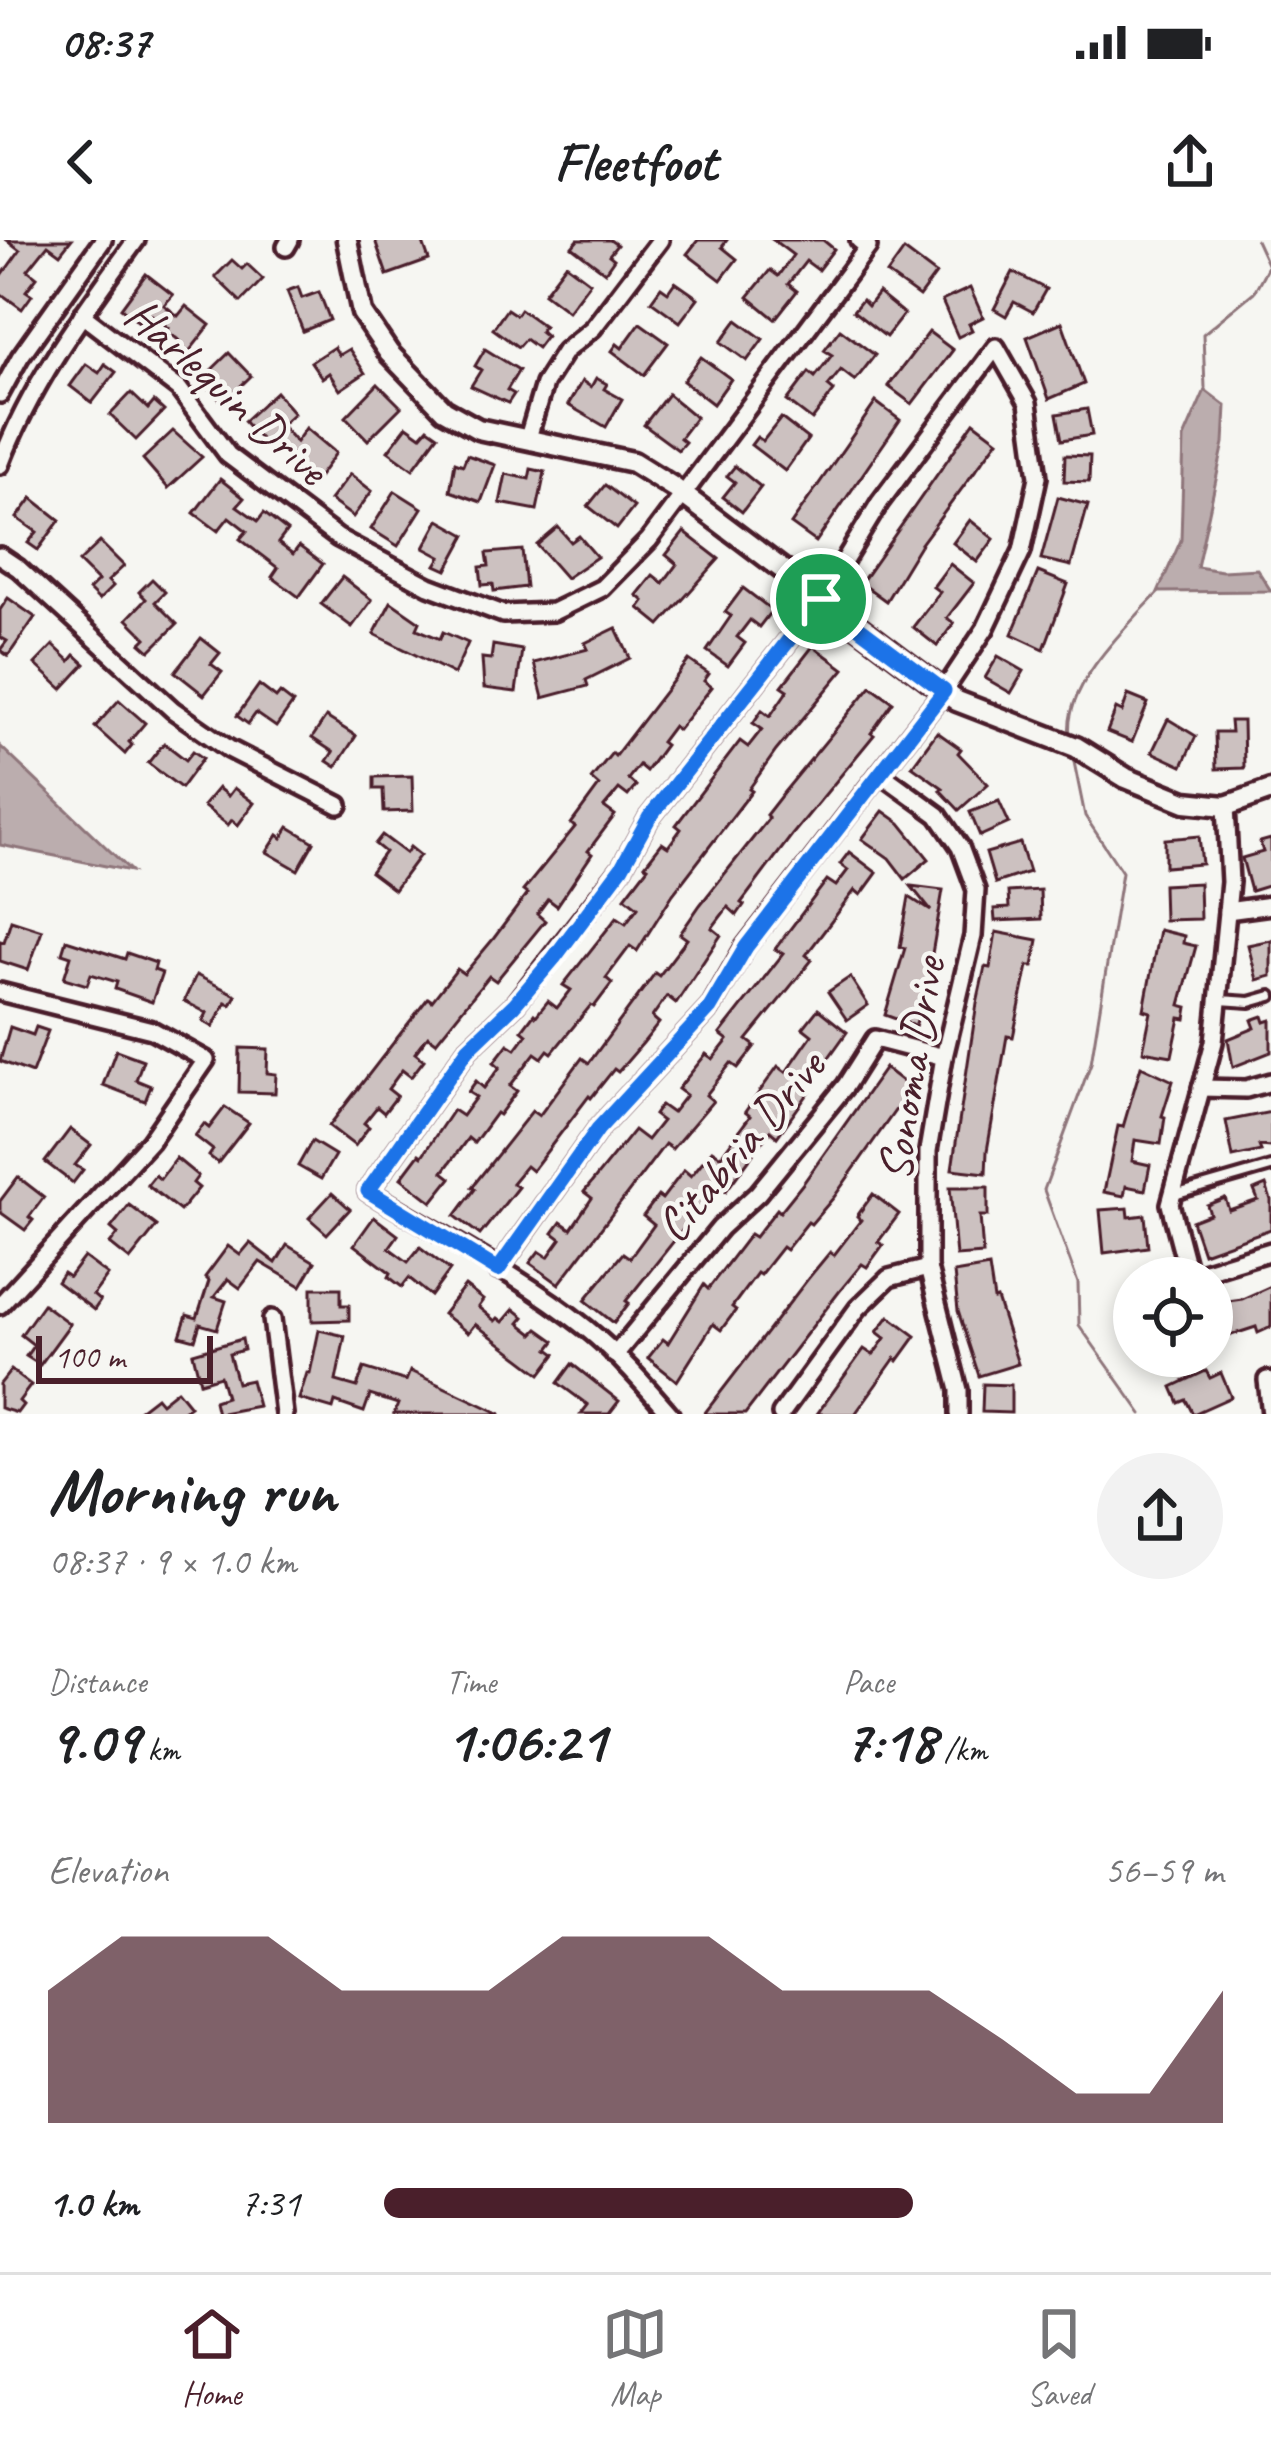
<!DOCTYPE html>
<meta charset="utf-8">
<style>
body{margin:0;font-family:Caveat,sans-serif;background:#f2f2f2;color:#202124;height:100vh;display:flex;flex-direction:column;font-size:45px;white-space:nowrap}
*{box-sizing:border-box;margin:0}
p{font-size:39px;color:#757577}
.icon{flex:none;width:66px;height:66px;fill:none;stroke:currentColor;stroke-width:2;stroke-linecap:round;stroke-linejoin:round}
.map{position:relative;height:1174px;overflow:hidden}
.sheet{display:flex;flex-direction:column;background:#fff;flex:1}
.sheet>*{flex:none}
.fabs{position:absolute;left:1113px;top:1017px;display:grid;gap:24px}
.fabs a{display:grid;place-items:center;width:120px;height:120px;border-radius:50%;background:#fff;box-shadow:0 6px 18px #0003;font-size:60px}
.scale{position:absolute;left:36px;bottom:30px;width:177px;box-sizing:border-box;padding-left:12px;border:6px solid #4a1f2b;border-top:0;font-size:33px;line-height:42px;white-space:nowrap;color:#4a1f2b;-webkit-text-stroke:9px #f6f6f2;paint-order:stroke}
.pin{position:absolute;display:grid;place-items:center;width:102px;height:102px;color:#fff;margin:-51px;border:6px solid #fff;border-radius:50%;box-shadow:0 3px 12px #0007}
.round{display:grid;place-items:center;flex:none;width:126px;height:126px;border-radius:63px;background:#f2f2f2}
.head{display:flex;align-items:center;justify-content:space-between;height:204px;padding:0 48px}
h1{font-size:66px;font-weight:600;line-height:90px}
.figures{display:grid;grid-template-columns:repeat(3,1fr);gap:18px;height:204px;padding:12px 48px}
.figures div{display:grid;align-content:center}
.figures b{font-size:60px;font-weight:600}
.figures small{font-size:33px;font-weight:400}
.figures p{font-size:33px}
.chart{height:336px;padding:24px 48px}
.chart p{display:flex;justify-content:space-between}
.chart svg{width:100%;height:216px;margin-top:12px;fill:#4a1f2b;opacity:.7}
ul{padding:0 48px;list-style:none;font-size:39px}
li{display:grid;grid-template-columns:192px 144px 1fr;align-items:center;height:90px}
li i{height:30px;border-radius:15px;background:#4a1f2b}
.status{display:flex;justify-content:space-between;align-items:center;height:84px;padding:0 60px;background:#fff;direction:ltr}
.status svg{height:33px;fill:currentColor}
header{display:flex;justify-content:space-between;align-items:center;height:156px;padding:0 48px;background:#fff;font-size:54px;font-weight:600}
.menu{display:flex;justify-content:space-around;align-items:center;height:168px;border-top:3px solid #e0e0e0;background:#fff;font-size:33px;color:#757577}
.menu a{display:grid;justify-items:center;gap:6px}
.menu .on{color:#4a1f2b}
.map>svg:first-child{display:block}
.water{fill:#bbadae;stroke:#8e747a;stroke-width:3}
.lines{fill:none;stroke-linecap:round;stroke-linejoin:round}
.stream{stroke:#8e747a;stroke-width:3}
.building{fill:#ccc1c0;stroke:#4a1f2b;stroke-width:3}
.service-casing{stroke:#4a1f2b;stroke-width:16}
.minor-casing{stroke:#4a1f2b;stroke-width:24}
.tertiary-casing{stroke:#4a1f2b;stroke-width:27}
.service{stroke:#f6f6f2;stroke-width:8}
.minor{stroke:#f6f6f2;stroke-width:15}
.tertiary{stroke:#f6f6f2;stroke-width:18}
.route-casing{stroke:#fff;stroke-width:24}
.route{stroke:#1a73e8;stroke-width:15}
.labels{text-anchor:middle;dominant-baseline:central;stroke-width:9;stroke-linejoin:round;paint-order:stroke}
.street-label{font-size:48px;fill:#4a1f2b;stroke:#f6f6f2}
</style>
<div class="status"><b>08:37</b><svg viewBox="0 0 49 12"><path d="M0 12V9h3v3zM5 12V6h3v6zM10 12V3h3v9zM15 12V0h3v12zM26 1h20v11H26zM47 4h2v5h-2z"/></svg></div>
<header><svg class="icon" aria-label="back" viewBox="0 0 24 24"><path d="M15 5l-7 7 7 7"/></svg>Fleetfoot<svg class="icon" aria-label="share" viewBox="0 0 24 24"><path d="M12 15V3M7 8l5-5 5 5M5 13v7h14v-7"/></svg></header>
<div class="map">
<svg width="1271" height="1174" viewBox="0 0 1271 1174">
<rect width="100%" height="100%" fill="#f6f6f2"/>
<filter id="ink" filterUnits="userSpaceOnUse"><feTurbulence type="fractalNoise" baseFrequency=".00833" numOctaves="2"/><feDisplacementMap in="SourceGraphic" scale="24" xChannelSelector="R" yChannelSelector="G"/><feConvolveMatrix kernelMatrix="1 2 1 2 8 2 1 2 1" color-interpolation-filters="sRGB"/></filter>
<g filter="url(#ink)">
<g class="water">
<polygon points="1205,150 1226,166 1224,203 1197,327 1222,331 1257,329 1271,351 1158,352 1181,300 1184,198"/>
<polygon points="0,506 131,631 0,605"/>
</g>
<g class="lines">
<g class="stream">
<polyline points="1205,148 1203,94 1254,52 1268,26 1256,0"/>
<path d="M 1070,496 C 1063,446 1128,385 1160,351"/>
<polyline points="1073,517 1085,576 1122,632 1091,823 1044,950 1078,1043 1079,1085 1142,1174"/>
</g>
</g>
<g class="building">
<polygon points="7,0 71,0 60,14 48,5 28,30 37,37 26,51 32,55 22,69 0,53 0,38 20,10"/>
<polygon points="375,0 422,0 429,20 387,35"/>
<polygon points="578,0 610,0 617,5 609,15 614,19 605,32 572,7"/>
<polygon points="698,0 727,0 722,7 737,19 721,40 687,14"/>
<polygon points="773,0 823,0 834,9 818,30 806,21 788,44 797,51 775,79 748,57 770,30 778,36 793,15"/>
<polygon points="904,10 936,34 919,57 887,34"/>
<polygon points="232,20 242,29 247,24 263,39 241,62 215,37"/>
<polygon points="566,24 590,42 568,71 544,53"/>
<polygon points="1013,32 1046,49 1033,72 1014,62 1006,76 994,69"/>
<polygon points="146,34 173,55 164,65 178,76 186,66 210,85 185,117 175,109 181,102 167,91 169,88 152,75 144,86 121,68"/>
<polygon points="675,42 698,58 680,82 651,61 661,47 668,52"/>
<polygon points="298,47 302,58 319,52 330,80 303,91 287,51"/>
<polygon points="970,48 983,77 969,84 972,90 958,97 942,61"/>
<polygon points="878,53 904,74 886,97 853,71 862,60 868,66"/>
<polygon points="507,69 516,75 520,69 544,86 540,91 546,96 537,108 525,99 518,107 493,89"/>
<polygon points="737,80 763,99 747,121 721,102"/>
<polygon points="1062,82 1084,144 1049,159 1027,97"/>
<polygon points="640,83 668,103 644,135 612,111 617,104 622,108"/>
<polygon points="840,89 875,115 855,141 841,130 828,146 834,151 812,180 787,161 809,132 815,137 832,115 824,110"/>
<polygon points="929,92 953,110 912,164 888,146"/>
<polygon points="334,107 339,115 349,109 365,133 340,150 329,133 322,138 311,122"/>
<polygon points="485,109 519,130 507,150 514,154 508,163 471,146 481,130 475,126"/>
<polygon points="229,113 251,136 223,163 201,140"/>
<polygon points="701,117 731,139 713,164 683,141"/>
<polygon points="86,124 99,133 105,124 116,132 92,163 70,146"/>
<polygon points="596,138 607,144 604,149 622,159 606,187 568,165 582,141 591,147"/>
<polygon points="378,144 401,167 368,200 346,177"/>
<polygon points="276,152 294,173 281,185 296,202 306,188 336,213 312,246 289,229 297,219 277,204 270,210 244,181"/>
<polygon points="131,153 148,169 154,162 164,171 136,200 110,175"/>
<polygon points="668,154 696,177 680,198 685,202 678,210 644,185"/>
<polygon points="876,162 900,180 816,302 791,284"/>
<polygon points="1087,169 1092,195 1062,200 1057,174"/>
<polygon points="781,178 808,199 785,231 751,205 757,197 763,201"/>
<polygon points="974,182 998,200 920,305 886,361 861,343"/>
<polygon points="407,186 421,196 428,188 438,195 413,229 388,211"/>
<polygon points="173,191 202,217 168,248 143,219"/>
<polygon points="467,215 495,225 481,262 450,251 455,222 463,225"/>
<polygon points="1065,215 1090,216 1089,242 1064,241"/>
<polygon points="735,226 761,247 742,272 723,257 735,242 727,236"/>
<polygon points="531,229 545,232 537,270 500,263 506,234 529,239"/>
<polygon points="350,234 372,251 353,277 330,260"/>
<polygon points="220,239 244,258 237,266 258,281 264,273 287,291 278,303 293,314 299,306 323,324 299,357 272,337 278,328 240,299 247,291 229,277 218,291 194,273"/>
<polygon points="605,245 634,267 617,289 588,266"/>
<polygon points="395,251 422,268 398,306 371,289"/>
<polygon points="1058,257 1088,265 1071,326 1041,319"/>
<polygon points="32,258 60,280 38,310 28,303 37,292 17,278"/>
<polygon points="439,280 466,295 447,330 436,325 441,317 424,308"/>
<polygon points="970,280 994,299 977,322 953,303"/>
<polygon points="558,287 571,302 579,296 597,317 566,338 537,305"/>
<polygon points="684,292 719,319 660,385 639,368 644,361 637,355 653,335 663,343 677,324 666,315"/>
<polygon points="100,302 124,326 108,341 113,346 99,360 89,350 98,341 79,322"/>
<polygon points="522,310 526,347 494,351 493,344 482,345 480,327 489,326 487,313"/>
<polygon points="950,324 974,343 947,378 954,383 937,406 913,387 940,352 933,347"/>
<polygon points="1038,332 1068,344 1044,409 1012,394"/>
<polygon points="342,337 372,360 352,387 321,364"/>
<polygon points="152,339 165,352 155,362 177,384 150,411 141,403 146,398 127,379 146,359 139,352"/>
<polygon points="743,348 772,370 759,387 750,380 737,397 745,403 728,426 707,411 731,376 725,372"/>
<polygon points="8,358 35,377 8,416 0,410 7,401 0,397 0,370"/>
<polygon points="391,362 420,382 417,389 440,399 443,392 468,403 454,434 374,394"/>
<polygon points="616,388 630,418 586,440 588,446 543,458 534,423 588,409 585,403"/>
<polygon points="201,398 220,413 211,424 222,432 204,455 175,432"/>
<polygon points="53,405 70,421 75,415 85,424 62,449 35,424"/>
<polygon points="493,405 522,410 516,452 484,448 482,418 491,419"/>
<polygon points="813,406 844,429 776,511 749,549 752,551 673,654 637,711 630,706 606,738 612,743 594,767 591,765 552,813 548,810 542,818 535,813 510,846 517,851 499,875 496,873 474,903 468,898 443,932 451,938 432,962 401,938 419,914 422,916 453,870 462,876 476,857 468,852 476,841 484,848 500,827 494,822 508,804 516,809 527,794 522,790 534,774 536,776 548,761 557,768 571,750 563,745 617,677 626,683 638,667 625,657 648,627 645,625 662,603 668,607 681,589 676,585 740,501 748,507 762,489 753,483 762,470 770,476 788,450 782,446"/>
<polygon points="998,416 1024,431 1011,453 985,438"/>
<polygon points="689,420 709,434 704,441 712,447 678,490 673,486 661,502 665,505 646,531 639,525 628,539 636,546 628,556 619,549 604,567 615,575 588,611 592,614 557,666 548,659 537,674 545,681 496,741 489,736 436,802 428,796 415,813 424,820 411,837 402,830 388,849 397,856 384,873 377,867 364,883 369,887 355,906 329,886 428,758 432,761 457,729 464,734 494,698 527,654 523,651 575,587 571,584 599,546 591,539 612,513 615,516"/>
<polygon points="259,445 276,458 280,453 293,463 276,487 256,473 248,484 237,476"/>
<polygon points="871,446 893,462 871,493 874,495 792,595 741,663 744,665 737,675 728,667 712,688 721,695 676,763 667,756 652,777 659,783 643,803 618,832 614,829 591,858 589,856 532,931 526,926 512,943 518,947 480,995 455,976 475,949 472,947 532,871 539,876 582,818 589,823 655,733 659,736 687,699 680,694 700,665 769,578 766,575 780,557"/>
<polygon points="1128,455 1148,463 1132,502 1107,492 1116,469 1122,472"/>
<polygon points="119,460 145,483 129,502 132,505 125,514 95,487"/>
<polygon points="326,477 356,496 336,527 327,521 333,512 312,498"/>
<polygon points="1168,479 1196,496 1182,526 1152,512"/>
<polygon points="1230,481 1243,481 1244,528 1216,529 1215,492 1231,492"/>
<polygon points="937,492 961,509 958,513 988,544 959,570 940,550 943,548 912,526"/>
<polygon points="164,503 186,520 193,511 203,518 181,548 148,523"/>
<polygon points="412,536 413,571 384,572 383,549 374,549 374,537"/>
<polygon points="218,548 228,556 234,548 254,563 238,585 232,580 228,585 203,566"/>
<polygon points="999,561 1009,583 980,596 970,572"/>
<polygon points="883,571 900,583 929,619 905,639 889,618 862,599"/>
<polygon points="289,587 314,602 298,630 267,612 278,595 282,598"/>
<polygon points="382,595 406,613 410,607 420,615 394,650 370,632 385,612 375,604"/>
<polygon points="1199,596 1202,624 1165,627 1165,599"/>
<polygon points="1271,599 1271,645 1251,651 1242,618 1263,612 1260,602"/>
<polygon points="1020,603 1029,632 995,643 986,613"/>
<polygon points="849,612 877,633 861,655 855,650 806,715 812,720 747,800 755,806 738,828 731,823 706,855 713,861 672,909 665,904 559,1044 530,1023 539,1011 548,1017 561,999 553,993 561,982 571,989 592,958 584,952 634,890 647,900 662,881 654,875 661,865 672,873 686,855 678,849 706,814 713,819 728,800 720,794 783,714 775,709 827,640 836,646 848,630 840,624"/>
<polygon points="1199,643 1200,679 1164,680 1163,645"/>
<polygon points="911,646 943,650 924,760 915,786 885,775 905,708 900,707 909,657 931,671"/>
<polygon points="1040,650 1041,679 995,681 994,669 1009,668 1008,652"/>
<polygon points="11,680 42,690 28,730 0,721 0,701 4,702"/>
<polygon points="1159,690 1184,696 1183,703 1196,706 1180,765 1188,767 1186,779 1180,778 1172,816 1143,811 1151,772 1144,770"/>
<polygon points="996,692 1038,700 1033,726 1028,726 1013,797 1007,796 987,911 986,933 952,929 977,763 985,727 990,728"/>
<polygon points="66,700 125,719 127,713 156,723 154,730 162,733 152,762 115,749 117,742 91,734 87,745 64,738 71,716 62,713"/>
<polygon points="1271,700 1271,736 1257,740 1248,705"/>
<polygon points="196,735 236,755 231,765 226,762 213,787 203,781 207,773 184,761"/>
<polygon points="850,737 868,765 847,780 828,752"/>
<polygon points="818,769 847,792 807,848 810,851 777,897 770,891 726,951 721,948 701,975 697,972 626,1061 629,1063 614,1083 585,1060 623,1013 630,1018 654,985 643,976 658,956 662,959 684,930 691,936 712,910 721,916 750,876 745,872 778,826 786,832 812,795 803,788"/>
<polygon points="1263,776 1265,782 1271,780 1271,812 1233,827 1228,799 1255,788 1252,780"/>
<polygon points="10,787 33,795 36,787 48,791 32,833 0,821"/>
<polygon points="240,808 268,809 267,833 276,834 275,853 239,852"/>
<polygon points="116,810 143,820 136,840 151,846 145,861 103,845"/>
<polygon points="1141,826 1173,841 1162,876 1165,877 1161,904 1135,900 1132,921 1150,925 1145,950 1126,946 1124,956 1104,952 1118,886 1123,887"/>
<polygon points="885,828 911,848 834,957 811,984 808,982 786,1010 782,1007 760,1035 757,1033 732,1067 736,1070 721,1090 713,1084 677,1141 648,1118 663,1099 668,1103 704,1045 708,1049 750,994 755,997 777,969 780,972 804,942"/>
<polygon points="225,867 249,883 218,923 209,916 213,910 195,896 204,884 209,888"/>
<polygon points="1271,872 1271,907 1259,906 1261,911 1233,917 1226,881"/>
<polygon points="70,889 91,905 75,925 83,930 73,943 45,922"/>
<polygon points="312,901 335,915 321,939 298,926"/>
<polygon points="176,918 198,936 193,943 199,948 180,971 147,945 155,935 160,939"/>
<polygon points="18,937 44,957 29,977 33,980 25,990 0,972 0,961"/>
<polygon points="1266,945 1271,960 1271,989 1203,1013 1192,981 1210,974 1207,965 1225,958 1229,970 1258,960 1254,950"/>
<polygon points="950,947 988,947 988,976 980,976 983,1014 956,1016"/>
<polygon points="332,953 350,969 327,994 309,978"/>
<polygon points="873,954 899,974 878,1002 883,1005 867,1027 862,1024 839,1052 745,1174 704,1174 807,1040 830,1012 834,1015 861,980 857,976"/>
<polygon points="129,965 157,986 130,1020 110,1004 118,994 111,988"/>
<polygon points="1128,968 1129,977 1145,975 1148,1007 1104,1013 1100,970"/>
<polygon points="374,977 398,995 389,1008 408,1022 420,1007 450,1030 431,1056 409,1038 402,1047 389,1037 391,1033 354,1005"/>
<polygon points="250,1003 276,1023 287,1005 315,1022 301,1046 260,1022 240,1048 228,1039 214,1057 226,1061 217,1089 200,1084 195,1100 180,1096 187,1075 197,1078 209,1041 205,1037 228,1006 240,1015"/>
<polygon points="84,1017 108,1035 93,1055 100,1061 94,1070 57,1042 63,1033 69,1037"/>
<polygon points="989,1027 994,1060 997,1059 1018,1124 979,1136 958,1071 954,1033"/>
<polygon points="465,1046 483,1060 478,1067 495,1081 498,1078 503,1082 514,1069 524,1077 519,1083 533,1094 538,1089 555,1101 549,1109 556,1114 541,1134 475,1084 468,1093 443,1074"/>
<polygon points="1271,1046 1271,1087 1258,1093 1256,1087 1225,1097 1214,1063 1242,1059"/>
<polygon points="312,1048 341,1048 341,1065 349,1065 349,1080 312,1081"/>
<polygon points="43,1064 70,1084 40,1125 26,1116 34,1105 21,1095"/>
<polygon points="889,1076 916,1096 898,1121 895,1118 855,1174 817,1174 864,1109 873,1115 885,1098 877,1092"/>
<polygon points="319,1090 345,1096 336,1141 357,1147 364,1128 406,1141 410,1131 501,1174 394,1174 398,1164 370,1155 364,1172 335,1162 333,1169 299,1159 307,1133 310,1133"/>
<polygon points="242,1099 244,1110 229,1114 237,1143 251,1140 258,1166 217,1174 214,1161 226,1157 220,1136 200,1142 193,1113"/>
<polygon points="572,1124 619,1161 609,1174 581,1174 588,1165 558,1143"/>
<polygon points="11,1130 31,1145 19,1161 23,1165 17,1173 0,1168 0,1144"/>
<polygon points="1206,1131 1210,1138 1221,1133 1231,1157 1193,1174 1186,1160 1179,1163 1172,1147"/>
<polygon points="983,1144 1011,1145 1011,1173 982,1172"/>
<polygon points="177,1150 190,1166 179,1174 134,1174 156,1157 161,1163"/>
</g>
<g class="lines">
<defs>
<g id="service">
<polyline points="1220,760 1250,762 1271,756"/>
<polyline points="1174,955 1271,927"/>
</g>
<g id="minor">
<polyline points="286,7 290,0"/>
<polyline points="82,75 179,149 228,215 338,298 429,346 503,374 553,372 602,348 649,300 868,7 859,0"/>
<polyline points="0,154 20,117 103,0"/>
<polyline points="528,198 544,144 565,111 593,88 660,0"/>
<path d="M 0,225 C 32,141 84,72 136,0"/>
<polyline points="0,316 18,328 173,470 229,509 339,565"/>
<polyline points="880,533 938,575 960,607 976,650 973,696 944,817 928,911 928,1028 959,1150 959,1174"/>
<polyline points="1226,566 1230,642 1214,802 1170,964 1189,1036 1271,1011"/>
<polyline points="1227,671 1271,665"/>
<polyline points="0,752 152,790 206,820 150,901 0,1065"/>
<polyline points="1201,848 1246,849 1271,842"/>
<path d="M 498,1030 L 598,889 L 710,768 L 745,707 L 944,451 L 985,389 L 1022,311 L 1038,237 L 1028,163 L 996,107 L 880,262 L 821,359 L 649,578 L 622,627 L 514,765 L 468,809 L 368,951 C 440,995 520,1035 586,1088 C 617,1113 644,1144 670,1174"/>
<polyline points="272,1079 284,1174"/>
<polyline points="615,1115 720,988 758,953 846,845 875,799 944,817"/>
<polyline points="1267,1140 1271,1174"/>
<polyline points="781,1174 858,1068 889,1038 928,1028"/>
</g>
<polyline id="tertiary" points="347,0 362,73 389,113 444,170 478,189 633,222 673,247 957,461 1076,507 1126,538 1185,562 1226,566 1271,550"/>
</defs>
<use href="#service" class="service-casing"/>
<use href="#minor" class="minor-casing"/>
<use href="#tertiary" class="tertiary-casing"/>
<use href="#service" class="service"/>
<use href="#minor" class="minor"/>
<use href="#tertiary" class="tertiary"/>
</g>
</g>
<g class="lines" filter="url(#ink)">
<defs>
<polygon id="route" points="821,359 944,451 746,707 710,768 598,889 498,1030 368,951 468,809 514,765 554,718 622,627 649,578"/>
</defs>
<use href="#route" class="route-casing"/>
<use href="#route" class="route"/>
</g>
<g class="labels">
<g class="street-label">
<text transform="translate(227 151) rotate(42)">Harlequin Drive</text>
<text transform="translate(911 829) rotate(-81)">Sonoma Drive</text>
<text transform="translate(740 906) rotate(-50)">Citabria Drive</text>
</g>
</g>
</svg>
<div class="fabs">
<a><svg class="icon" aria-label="locate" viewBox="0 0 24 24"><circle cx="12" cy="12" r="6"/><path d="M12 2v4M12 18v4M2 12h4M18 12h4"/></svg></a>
</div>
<div class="scale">100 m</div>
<div class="pin" style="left:821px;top:359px;background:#1e9e55"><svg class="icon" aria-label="arrive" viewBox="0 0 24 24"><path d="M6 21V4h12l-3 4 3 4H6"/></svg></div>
</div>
<section class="sheet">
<div class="head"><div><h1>Morning run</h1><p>08:37 · 9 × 1.0 km</p></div><a class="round"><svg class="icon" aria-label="share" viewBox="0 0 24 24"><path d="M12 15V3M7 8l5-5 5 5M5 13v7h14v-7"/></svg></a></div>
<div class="figures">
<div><p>Distance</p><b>9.09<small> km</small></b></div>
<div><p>Time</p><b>1:06:21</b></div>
<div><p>Pace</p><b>7:18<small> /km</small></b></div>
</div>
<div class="chart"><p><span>Elevation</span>56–59 m</p>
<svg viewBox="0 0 160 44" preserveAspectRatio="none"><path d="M0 44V17L10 6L20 6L30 6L40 17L50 17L60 17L70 6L80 6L90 6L100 17L110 17L120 17L130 27L140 38L150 38L160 17V44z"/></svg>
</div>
<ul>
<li><b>1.0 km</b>7:31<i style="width:63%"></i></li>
</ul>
</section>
<nav class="menu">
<a class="on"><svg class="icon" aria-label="home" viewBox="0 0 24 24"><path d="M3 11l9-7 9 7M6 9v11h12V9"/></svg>Home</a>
<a><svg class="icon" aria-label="map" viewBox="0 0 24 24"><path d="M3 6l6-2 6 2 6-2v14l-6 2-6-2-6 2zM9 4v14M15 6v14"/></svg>Map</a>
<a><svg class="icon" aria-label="saved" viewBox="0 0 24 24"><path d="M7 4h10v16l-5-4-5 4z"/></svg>Saved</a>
</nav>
